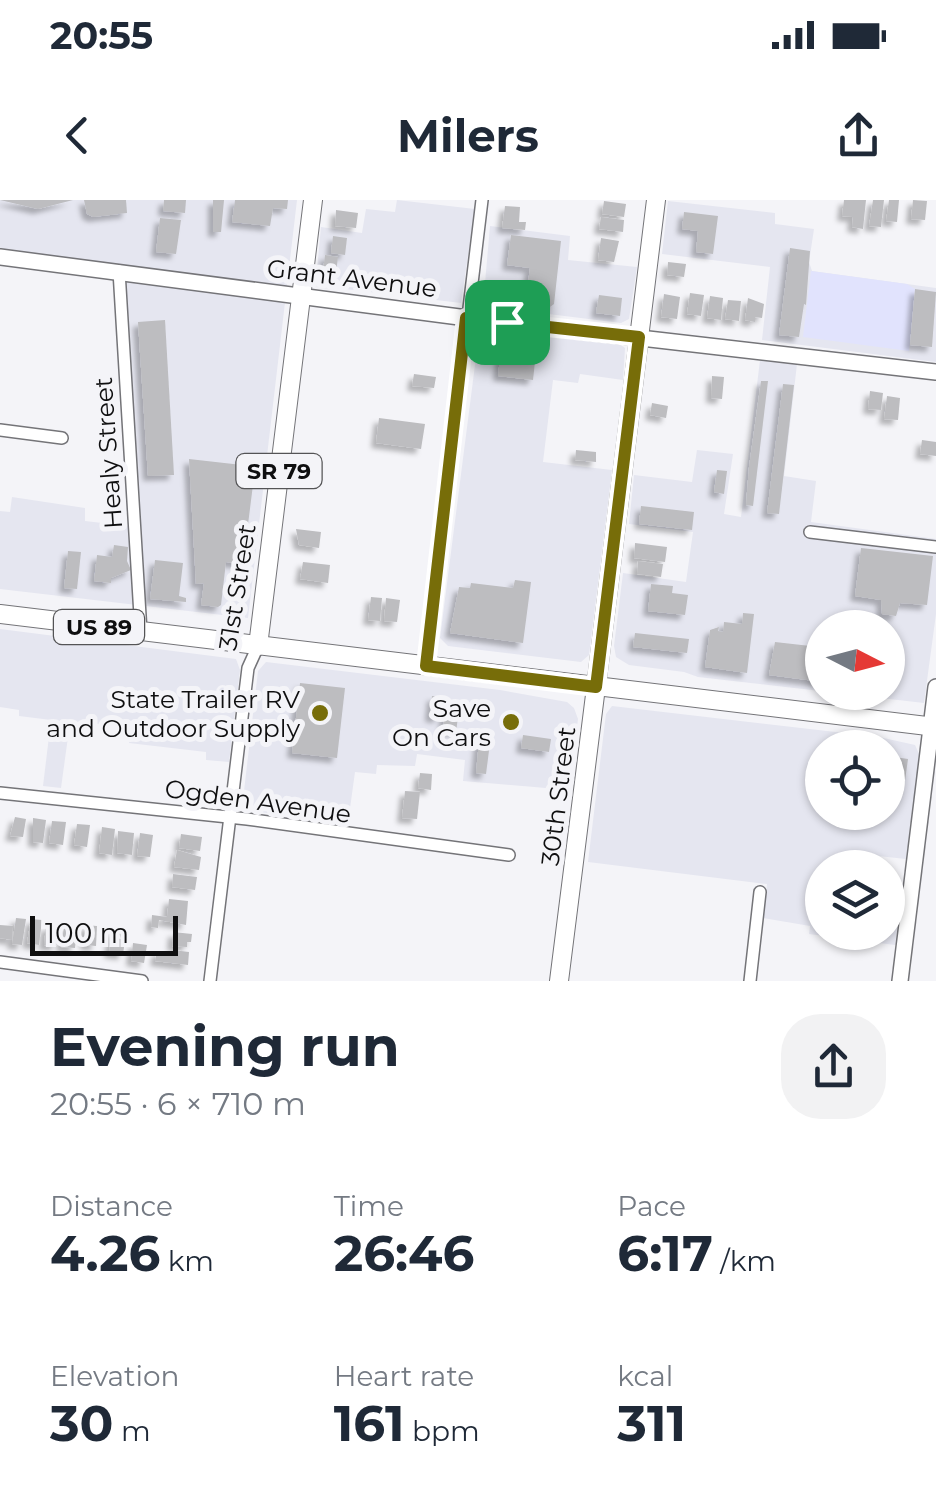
<!DOCTYPE html>
<meta charset="utf-8">
<style>
body{margin:0;font-family:Montserrat,sans-serif;background:#f2f2f3;color:#1f2937;height:100vh;display:flex;flex-direction:column;font-size:38px;white-space:nowrap}
*{box-sizing:border-box;margin:0}
p{font-size:32px;color:#747a83}
.icon{flex:none;width:55px;height:55px;fill:none;stroke:currentColor;stroke-width:2;stroke-linecap:round;stroke-linejoin:round}
.map{position:relative;height:781px;overflow:hidden}
.sheet{display:flex;flex-direction:column;background:#fff;flex:1}
.sheet>*{flex:none}
.needle{width:65px;rotate:96deg}
.buttons{position:absolute;left:805px;top:410px;display:grid;gap:20px}
.buttons a{display:grid;place-items:center;width:100px;height:100px;border-radius:50%;background:#fff;box-shadow:0 2px 8px #0004;font-size:50px}
.scale{position:absolute;left:30px;bottom:25px;width:148px;box-sizing:border-box;padding-left:10px;border:5px solid #0f0f10;border-top:0;font-size:28px;line-height:35px;white-space:nowrap;color:#0f0f10;-webkit-text-stroke:8px #f4f4f8;paint-order:stroke}
.pin{position:absolute;display:grid;place-items:center;width:85px;height:85px;color:#fff;margin:-42px;border-radius:20px;box-shadow:0 5px 15px #0006}
.round{display:grid;place-items:center;flex:none;width:105px;height:105px;border-radius:40px;background:#f2f2f3}
.summary{display:flex;align-items:center;justify-content:space-between;height:170px;padding:0 50px}
h1{font-size:55px;font-weight:700;line-height:75px}
.metrics{display:grid;grid-template-columns:repeat(3,1fr);gap:15px;height:170px;padding:10px 50px}
.metrics div{display:grid;align-content:center}
.metrics b{font-size:50px;font-weight:700}
.metrics small{font-size:28px;font-weight:400}
.metrics p{font-size:28px}
.status{display:flex;justify-content:space-between;align-items:center;height:70px;padding:0 50px;background:#fff;direction:ltr}
.status svg{height:28px;fill:currentColor}
header{display:flex;justify-content:space-between;align-items:center;height:130px;padding:0 50px;background:#fff;font-size:45px;font-weight:700}
.map>svg:first-child{display:block}
.built{fill:#e5e6f0;fill-rule:evenodd}
.green{fill:#e1e3fd}
.building{fill:#bdbdc0;filter:url(#shadow)}
.lines{fill:none;stroke-linecap:round;stroke-linejoin:round}
.minor-casing{stroke:#747478;stroke-width:14}
.tertiary-casing{stroke:#747478;stroke-width:18}
.secondary-casing{stroke:#747478;stroke-width:20}
.primary-casing{stroke:#747478;stroke-width:20}
.minor{stroke:#fff;stroke-width:11}
.tertiary{stroke:#fff;stroke-width:15}
.secondary{stroke:#fff;stroke-width:18}
.primary{stroke:#fff;stroke-width:18}
.route-casing{stroke:#fff;stroke-width:20}
.route{stroke:#776d09;stroke-width:12}
.poi-dot{fill:#776d09;stroke:#f4f4f8;stroke-width:4}
.labels{text-anchor:middle;dominant-baseline:central;stroke-width:10;stroke-linejoin:round;paint-order:stroke}
.shield{fill:#f4f4f8;stroke:#545456;stroke-width:2.5}
.shield-label{font-size:22px;font-weight:bold;fill:#0f0f10}
.street-label{font-size:25px;fill:#0f0f10;stroke:#f4f4f8}
.poi-label{font-size:25px;fill:#0f0f10;stroke:#f4f4f8;text-anchor:end}
</style>
<div class="status"><b>20:55</b><svg viewBox="0 0 49 12"><path d="M0 12V9h3v3zM5 12V6h3v6zM10 12V3h3v9zM15 12V0h3v12zM26 1h20v11H26zM47 4h2v5h-2z"/></svg></div>
<header><svg class="icon" aria-label="back" viewBox="0 0 24 24"><path d="M15 5l-7 7 7 7"/></svg>Milers<svg class="icon" aria-label="share" viewBox="0 0 24 24"><path d="M12 15V3M7 8l5-5 5 5M5 13v7h14v-7"/></svg></header>
<div class="map">
<svg width="936" height="781" viewBox="0 0 936 781">
<defs>
<filter id="shadow"><feDropShadow dx="-5" dy="5" stdDeviation="2.5" flood-color="#0004"/></filter>
</defs>
<rect width="100%" height="100%" fill="#f4f4f8"/>
<g class="built">
<polygon points="0,0 297,0 248,418 0,389 0,311 10,312 12,297 85,308 85,321 128,326 113,77 153,69 0,49"/>
<polygon points="397,0 475,9 461,103 320,86 316,80 321,27 362,33 366,9 395,12"/>
<polygon points="668,1 775,13 775,24 814,29 809,62 812,71 936,88 936,162 762,140 770,67 662,54"/>
<polygon points="490,26 570,36 568,60 637,67 629,119 621,123 483,106"/>
<polygon points="480,126 617,142 625,148 623,180 580,174 578,183 553,180 543,262 612,270 589,455 581,462 448,446 440,438"/>
<path d="M 760,160 L 797,164 L 784,276 L 816,281 L 811,322 L 936,339 L 936,414 L 924,503 L 698,477 L 684,472 L 629,465 L 616,457 L 614,446 L 623,373 L 686,382 L 693,332 L 629,324 L 634,275 L 692,282 L 697,250 L 733,254 L 724,314 L 741,317 ZM 822,428 L 888,428 L 888,492 L 822,492 Z"/>
<polygon points="0,429 236,459 240,470 229,562 206,560 206,552 129,543 131,528 91,523 88,539 68,537 61,588 43,586 51,520 19,516 19,510 0,507"/>
<polygon points="266,462 500,490 567,502 574,508 578,519 569,590 463,581 465,560 417,554 415,566 377,565 376,574 355,572 348,623 244,610 242,608 258,471"/>
<path d="M 612,506 L 879,537 L 915,545 L 919,554 L 906,659 L 850,653 L 847,667 L 822,668 L 822,732 L 888,732 L 888,681 L 903,684 L 895,745 L 809,734 L 810,726 L 763,718 L 767,684 L 588,662 L 606,514 ZM 822,548 L 888,548 L 888,612 L 822,612 Z"/>
</g>
<polygon class="green" points="811,71 907,84 915,89 909,151 803,137"/>
<g class="building">
<polygon points="0,0 73,0 38,9"/>
<polygon points="84,0 126,0 127,13 93,17 87,14"/>
<polygon points="164,0 186,0 185,13 163,11"/>
<polygon points="213,0 224,0 221,32 213,32"/>
<polygon points="235,0 288,0 287,9 273,8 270,26 232,22"/>
<polygon points="844,0 866,0 863,29 852,27 853,17 842,16"/>
<polygon points="873,0 884,0 881,27 869,26"/>
<polygon points="889,0 899,0 897,22 886,21"/>
<polygon points="913,0 927,1 925,20 911,19"/>
<polygon points="604,1 626,4 624,17 602,14"/>
<polygon points="505,6 520,7 519,22 526,22 525,30 502,28"/>
<polygon points="336,10 358,13 356,28 335,26"/>
<polygon points="684,12 718,16 713,54 696,52 698,31 682,29"/>
<polygon points="601,17 624,20 623,32 599,29"/>
<polygon points="160,18 181,20 176,54 156,52"/>
<polygon points="511,35 561,41 554,104 550,107 525,104 530,68 507,65"/>
<polygon points="333,36 347,38 345,55 331,53"/>
<polygon points="601,38 619,41 614,62 598,60"/>
<polygon points="790,48 810,51 806,105 804,104 799,137 779,135"/>
<polygon points="325,55 338,57 335,81 322,79"/>
<polygon points="668,62 686,64 684,77 667,75"/>
<polygon points="915,89 936,92 932,147 910,145"/>
<polygon points="690,93 704,95 701,116 687,114"/>
<polygon points="664,94 680,97 677,119 661,117"/>
<polygon points="599,95 622,98 620,116 596,113"/>
<polygon points="710,96 723,98 721,120 707,118"/>
<polygon points="748,98 764,104 762,118 755,117 755,122 745,120"/>
<polygon points="728,100 741,101 739,121 725,119"/>
<polygon points="165,120 174,275 148,276 138,122"/>
<polygon points="502,139 537,143 533,180 498,176"/>
<polygon points="414,174 436,177 434,188 412,186"/>
<polygon points="712,176 724,177 722,199 711,198"/>
<polygon points="761,181 768,181 753,306 746,305 749,267"/>
<polygon points="783,184 794,185 779,314 767,313"/>
<polygon points="870,191 883,193 881,210 868,209"/>
<polygon points="887,196 900,198 898,220 884,219"/>
<polygon points="652,203 668,206 666,218 650,215"/>
<polygon points="379,218 425,224 421,249 376,243"/>
<polygon points="922,240 936,242 936,256 920,254"/>
<polygon points="576,250 596,252 596,262 575,260"/>
<polygon points="189,259 242,265 241,260 256,261 243,364 226,362 221,405 218,407 201,405 204,383 196,384"/>
<polygon points="717,270 727,271 724,294 714,292"/>
<polygon points="641,306 694,312 692,330 639,324"/>
<polygon points="296,329 321,332 319,348 299,345"/>
<polygon points="635,343 667,347 665,362 634,358"/>
<polygon points="114,345 128,347 127,361 131,370 111,378 111,383 94,381 97,355 112,357"/>
<polygon points="861,348 933,356 927,405 900,403 896,416 882,414 881,400 855,396"/>
<polygon points="68,351 81,352 77,389 64,388"/>
<polygon points="155,360 183,363 179,396 186,398 186,402 150,399"/>
<polygon points="638,361 663,364 661,377 637,374"/>
<polygon points="303,362 330,365 328,383 300,379"/>
<polygon points="515,380 531,382 523,443 450,433 459,387 470,388 471,383 513,388"/>
<polygon points="651,384 673,386 672,393 688,395 685,415 648,411"/>
<polygon points="371,397 382,398 380,421 368,420"/>
<polygon points="386,398 400,400 397,422 384,421"/>
<polygon points="743,413 754,414 747,473 705,467 710,430 719,427 718,431 723,432 724,422 742,424"/>
<polygon points="635,433 689,439 687,453 633,447"/>
<polygon points="775,442 819,447 822,482 769,475"/>
<polygon points="300,483 345,488 337,558 292,553"/>
<polygon points="432,496 441,497 439,518 430,517"/>
<polygon points="446,500 460,502 456,532 443,530"/>
<polygon points="523,535 551,539 549,552 521,548"/>
<polygon points="479,541 490,543 486,574 476,573"/>
<polygon points="888,556 908,559 903,595 888,593"/>
<polygon points="420,573 432,574 431,590 418,588"/>
<polygon points="405,591 420,592 417,619 402,618"/>
<polygon points="15,617 26,619 23,637 10,636"/>
<polygon points="33,618 46,620 43,643 33,642"/>
<polygon points="52,621 66,622 63,645 49,643"/>
<polygon points="77,624 90,625 87,647 74,645"/>
<polygon points="102,627 115,629 112,655 99,653"/>
<polygon points="118,631 134,633 132,655 117,653"/>
<polygon points="140,633 153,635 150,657 137,656"/>
<polygon points="181,634 202,637 200,651 179,648"/>
<polygon points="177,650 201,657 199,670 174,667"/>
<polygon points="173,674 197,677 195,690 172,687"/>
<polygon points="169,699 188,701 186,725 159,720 158,728 151,727 152,715 167,717"/>
<polygon points="16,718 26,719 22,745 12,744"/>
<polygon points="31,719 42,720 39,745 27,743"/>
<polygon points="0,725 13,726 12,740 0,738"/>
<polygon points="84,725 97,726 96,746 85,745"/>
<polygon points="46,726 59,727 56,746 44,745"/>
<polygon points="64,727 77,729 75,748 61,747"/>
<polygon points="112,730 126,732 123,755 109,753"/>
<polygon points="173,732 192,734 191,742 187,742 187,747 172,746"/>
<polygon points="133,743 147,745 144,763 131,761"/>
<polygon points="173,750 189,752 188,765 155,761 157,751 173,753"/>
</g>
<g class="lines">
<defs>
<g id="minor">
<polyline points="119,71 141,432"/>
<polyline points="0,230 62,238"/>
<polyline points="810,332 936,347"/>
<polyline points="426,466 482,0"/>
<polyline points="0,593 247,619 509,655"/>
<polyline points="0,762 142,781"/>
<polyline points="210,781 248,468 258,446"/>
<polyline points="750,781 760,692"/>
</g>
<g id="tertiary">
<polyline points="0,57 467,118 936,172"/>
<polyline points="900,781 936,487"/>
</g>
<polyline id="secondary" points="559,781 596,487"/>
<g id="primary">
<polyline points="0,414 936,527"/>
<polyline points="258,446 313,0"/>
<polyline points="596,487 656,0"/>
</g>
</defs>
<use href="#minor" class="minor-casing"/>
<use href="#tertiary" class="tertiary-casing"/>
<use href="#secondary" class="secondary-casing"/>
<use href="#primary" class="primary-casing"/>
<use href="#minor" class="minor"/>
<use href="#tertiary" class="tertiary"/>
<use href="#secondary" class="secondary"/>
<use href="#primary" class="primary"/>
</g>
<g class="lines">
<defs>
<polygon id="route" points="466,118 639,137 596,487 426,466"/>
</defs>
<use href="#route" class="route-casing"/>
<use href="#route" class="route"/>
</g>
<g class="poi-dot">
<circle cx="320" cy="513" r="10"/>
<circle cx="511" cy="522" r="10"/>
</g>
<g class="labels">
<g class="shield">
<rect x="236.5" y="254" width="85" height="34" rx="8"/>
<rect x="54" y="410" width="90" height="34" rx="8"/>
</g>
<g class="shield-label">
<text x="279" y="271">SR 79</text>
<text x="99" y="427">US 89</text>
</g>
<g class="street-label">
<text transform="translate(352 78) rotate(7)">Grant Avenue</text>
<text transform="translate(108 253) rotate(-94)">Healy Street</text>
<text transform="translate(237 387) rotate(-81)">31st Street</text>
<text transform="translate(558 596) rotate(-83)">30th Street</text>
<text transform="translate(258 601) rotate(8)">Ogden Avenue</text>
</g>
<g class="poi-label">
<text x="300" y="499">State Trailer RV<tspan x="300" dy="29">and Outdoor Supply</tspan></text>
<text x="491" y="508">Save<tspan x="491" dy="29">On Cars</tspan></text>
</g>
</g>
</svg>
<div class="buttons">
<a><svg class="needle" viewBox="-14 -14 28 28"><path d="M0-13l5 13h-10z" fill="#e53935"/><path d="M0 13l5-13h-10z" fill="#747a83"/></svg></a>
<a><svg class="icon" aria-label="locate" viewBox="0 0 24 24"><circle cx="12" cy="12" r="6"/><path d="M12 2v4M12 18v4M2 12h4M18 12h4"/></svg></a>
<a><svg class="icon" aria-label="layers" viewBox="0 0 24 24"><path d="M12 4l9 5-9 5-9-5zM3 14l9 5 9-5"/></svg></a>
</div>
<div class="scale">100 m</div>
<div class="pin" style="left:507px;top:122px;background:#1e9e55"><svg class="icon" aria-label="arrive" viewBox="0 0 24 24"><path d="M6 21V4h12l-3 4 3 4H6"/></svg></div>
</div>
<section class="sheet">
<div class="summary"><div><h1>Evening run</h1><p>20:55 · 6 × 710 m</p></div><a class="round"><svg class="icon" aria-label="share" viewBox="0 0 24 24"><path d="M12 15V3M7 8l5-5 5 5M5 13v7h14v-7"/></svg></a></div>
<div class="metrics">
<div><p>Distance</p><b>4.26<small> km</small></b></div>
<div><p>Time</p><b>26:46</b></div>
<div><p>Pace</p><b>6:17<small> /km</small></b></div>
</div>
<div class="metrics">
<div><p>Elevation</p><b>30<small> m</small></b></div>
<div><p>Heart rate</p><b>161<small> bpm</small></b></div>
<div><p>kcal</p><b>311</b></div>
</div>
</section>
